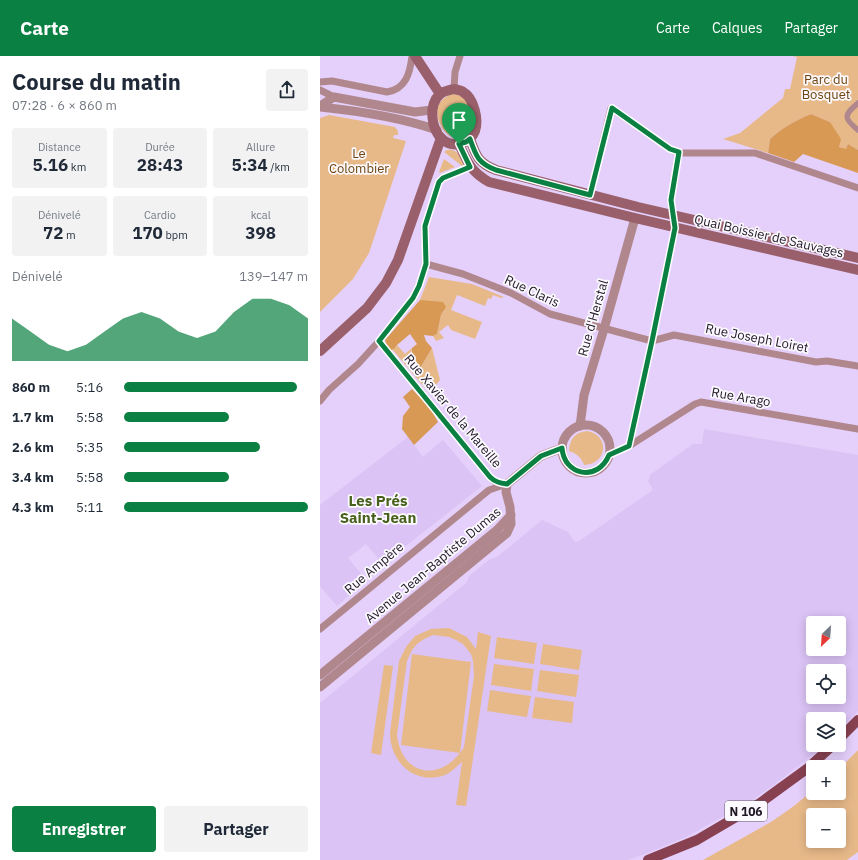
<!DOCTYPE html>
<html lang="fr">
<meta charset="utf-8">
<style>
body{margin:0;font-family:"IBM Plex Sans",sans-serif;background:#f2f2f3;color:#1f2937;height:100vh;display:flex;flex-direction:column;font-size:15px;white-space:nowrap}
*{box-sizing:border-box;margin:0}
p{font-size:13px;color:#747a83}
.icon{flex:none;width:22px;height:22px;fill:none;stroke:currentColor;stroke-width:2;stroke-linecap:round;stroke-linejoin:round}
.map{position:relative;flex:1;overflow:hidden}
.panel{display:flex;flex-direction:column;background:#fff;width:320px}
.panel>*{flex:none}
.needle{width:26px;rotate:205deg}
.buttons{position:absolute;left:486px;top:560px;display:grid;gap:8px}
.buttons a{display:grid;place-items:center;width:40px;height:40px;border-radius:4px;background:#fff;box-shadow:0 2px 10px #0003;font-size:20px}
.pin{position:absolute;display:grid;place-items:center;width:34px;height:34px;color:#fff;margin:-41px -17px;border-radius:50% 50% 50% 0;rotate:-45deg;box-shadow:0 0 4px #0007}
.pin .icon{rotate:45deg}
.round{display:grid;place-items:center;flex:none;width:42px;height:42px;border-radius:4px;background:#f2f2f3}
.summary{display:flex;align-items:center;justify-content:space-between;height:68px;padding:0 12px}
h1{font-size:22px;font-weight:700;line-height:30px}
.stats{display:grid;grid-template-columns:repeat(3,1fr);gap:6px;height:68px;padding:4px 12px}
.stats div{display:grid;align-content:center;border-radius:4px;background:#f2f2f3;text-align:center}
.stats b{font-size:17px;font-weight:700}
.stats small{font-size:11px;font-weight:400}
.stats p{font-size:11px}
.chart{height:112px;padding:8px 12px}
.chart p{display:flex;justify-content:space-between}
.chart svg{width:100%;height:72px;margin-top:4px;fill:#0b8043;opacity:.7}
.cta{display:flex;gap:8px;margin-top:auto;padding:8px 12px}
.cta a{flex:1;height:46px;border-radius:4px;background:#0b8043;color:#fff;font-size:16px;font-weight:700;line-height:46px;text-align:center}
.cta a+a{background:#f2f2f3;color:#1f2937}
ul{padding:0 12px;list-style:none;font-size:13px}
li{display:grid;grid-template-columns:64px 48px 1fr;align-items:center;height:30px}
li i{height:10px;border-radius:5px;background:#0b8043}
header{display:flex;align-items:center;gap:24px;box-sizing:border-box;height:56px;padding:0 20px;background:#0b8043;color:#fff}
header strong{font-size:19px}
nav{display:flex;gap:22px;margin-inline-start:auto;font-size:14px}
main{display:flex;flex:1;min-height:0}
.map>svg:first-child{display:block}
.built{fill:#dbc3f5;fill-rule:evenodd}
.green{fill:#e7b989;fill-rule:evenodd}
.forest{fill:#d89954}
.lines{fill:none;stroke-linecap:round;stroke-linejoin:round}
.pedestrian{stroke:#b1878e;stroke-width:5.5}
.minor{stroke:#b1878e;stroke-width:7}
.tertiary{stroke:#b1878e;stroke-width:9}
.secondary{stroke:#995f6a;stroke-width:10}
.primary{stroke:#874151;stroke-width:10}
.route-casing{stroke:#fff;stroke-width:8}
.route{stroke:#0b8043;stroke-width:5}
.labels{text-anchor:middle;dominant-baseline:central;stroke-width:3.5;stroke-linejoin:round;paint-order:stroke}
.shield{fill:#fcfafe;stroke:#615b67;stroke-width:1}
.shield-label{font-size:12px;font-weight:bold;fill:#1f1726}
.park-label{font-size:13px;fill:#6d430d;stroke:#fcfafe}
.street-label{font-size:13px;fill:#1f1726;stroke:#fcfafe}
.quarter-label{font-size:15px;font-weight:bold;fill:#47601b;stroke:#fcfafe}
</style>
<header>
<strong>Carte</strong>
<nav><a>Carte</a><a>Calques</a><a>Partager</a></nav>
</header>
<main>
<section class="panel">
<div class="summary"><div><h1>Course du matin</h1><p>07:28 · 6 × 860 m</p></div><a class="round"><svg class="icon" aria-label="share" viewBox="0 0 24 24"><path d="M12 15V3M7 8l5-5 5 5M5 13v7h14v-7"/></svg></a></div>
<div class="stats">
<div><p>Distance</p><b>5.16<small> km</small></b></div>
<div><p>Durée</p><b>28:43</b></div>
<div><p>Allure</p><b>5:34<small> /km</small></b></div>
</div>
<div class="stats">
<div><p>Dénivelé</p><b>72<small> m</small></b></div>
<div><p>Cardio</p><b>170<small> bpm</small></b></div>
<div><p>kcal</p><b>398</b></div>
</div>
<div class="chart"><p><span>Dénivelé</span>139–147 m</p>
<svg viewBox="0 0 160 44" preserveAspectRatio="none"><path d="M0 44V18L10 26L20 34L30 38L40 34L50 26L60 18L70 14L80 18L90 26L100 30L110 26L120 14L130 6L140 6L150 10L160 18V44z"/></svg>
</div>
<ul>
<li><b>860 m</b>5:16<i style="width:94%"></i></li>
<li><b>1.7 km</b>5:58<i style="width:57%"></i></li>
<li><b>2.6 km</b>5:35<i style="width:74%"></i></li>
<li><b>3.4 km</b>5:58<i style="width:57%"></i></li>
<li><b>4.3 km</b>5:11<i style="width:100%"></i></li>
</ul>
<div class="cta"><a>Enregistrer</a><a>Partager</a></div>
</section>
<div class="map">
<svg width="538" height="804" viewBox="0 0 538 804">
<rect width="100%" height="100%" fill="#e5d0fb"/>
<g class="built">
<path d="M 384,373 L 538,399 L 538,655 L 519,675 L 519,663 L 493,663 L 493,689 L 505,689 L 455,728 L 431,745 L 366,781 L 325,798 L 308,804 L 0,804 L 0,647 L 147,526 L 149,520 L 170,503 L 177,501 L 222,464 L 248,476 L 255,486 L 259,485 L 333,434 L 328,425 L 331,418 L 373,388 L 382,388 ZM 493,567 L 519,567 L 519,593 L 493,593 ZM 493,615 L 519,615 L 519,641 L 493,641 Z"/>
<polygon points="88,381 103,401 123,384 162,430 63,508 46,488 28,502 46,524 17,550 0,530 0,449"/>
</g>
<g class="green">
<path d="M 472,0 L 538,0 L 538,94 L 528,88 L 526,94 L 518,90 L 510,66 L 491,58 C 476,64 462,72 450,83 L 448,97 L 403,83 L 420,77 L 463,42 L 465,33 L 470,33 L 477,1 Z"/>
<path d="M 133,38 C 136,39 139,39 142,40 C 150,45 155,62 152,71 C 136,107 95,48 133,38 Z"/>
<polygon points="9,59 75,71 78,75 78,79 74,79 73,82 86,85 49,197 33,223 0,256 0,62"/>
<path d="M 127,94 C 137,92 140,100 144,108 L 142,110 L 124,96 Z"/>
<polygon points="124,103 135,111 120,117 119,116"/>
<polygon points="109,221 152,228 184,241 181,242 173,239 171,243 168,242 165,250 137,239 131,254 162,266 155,283 131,274 128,269 119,276 124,282 116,285 113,280 117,278 121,259 124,255 100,244"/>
<polygon points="77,289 85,298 92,292 91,298 99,314 112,292 120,324 115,330 110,328 105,332 72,293 74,293"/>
<path d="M 267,375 C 290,379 288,408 264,409 C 262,402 256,397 249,395 C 249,384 255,376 267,375 Z"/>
<path d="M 129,572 L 147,581 L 156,593 L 158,576 L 171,580 L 146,750 L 136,749 L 142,706 C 137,710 132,716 125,719 C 95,730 70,706 70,677 L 79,605 L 86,591 L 95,580 L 111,573 ZM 113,579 L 129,581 L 136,584 L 143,588 L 151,598 L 153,605 L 154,620 L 144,691 C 123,726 82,722 77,679 L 87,605 L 92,594 L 97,588 L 104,583 Z"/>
<polygon points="177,581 217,587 214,608 174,602"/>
<polygon points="223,588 262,594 259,614 220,608"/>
<polygon points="92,598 151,606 140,697 81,689"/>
<polygon points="174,608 214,613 211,635 171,629"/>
<polygon points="64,609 73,610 61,699 51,697"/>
<polygon points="220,614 259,619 256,641 217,635"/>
<polygon points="170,634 211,640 207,661 167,655"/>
<polygon points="215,641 254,646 252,667 212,662"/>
<path d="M 538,694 L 538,796 L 527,804 L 383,804 L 451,766 L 474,750 L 493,734 L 493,737 L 519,737 L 519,713 ZM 493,759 L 519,759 L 519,785 L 493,785 Z"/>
</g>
<g class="forest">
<path d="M 491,58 L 510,66 L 521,83 L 519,91 L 526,93 L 528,88 L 538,94 L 538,117 L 483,98 L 474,106 L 448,97 L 450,83 C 462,72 476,64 491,58 Z"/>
<polygon points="100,244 123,246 126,251 121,259 117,278 113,280 104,279 106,285 112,292 99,314 92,307 92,292 97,288 90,278 77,289 74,293 71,294 66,289 65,284"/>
<polygon points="92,333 110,352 118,366 94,389 82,373 83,360 90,351 83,341"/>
</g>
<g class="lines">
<path class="pedestrian" d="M 538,47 C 524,59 523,62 538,74"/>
<g class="minor">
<path d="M 0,26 L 12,25 L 67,36 C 86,33 90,17 92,0"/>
<polyline points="134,33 135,16 140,0"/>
<polyline points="0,34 14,41"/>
<polyline points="270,139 291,52 350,93 359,97 435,97 538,132"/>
<polyline points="352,159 351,144 359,97"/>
<polyline points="106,208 143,218 191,237 230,258 332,285 354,279 496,306 507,305 538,310"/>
<polyline points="59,285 170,421 174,425 184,428"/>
<polyline points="0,345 9,334 38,308 59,285 93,242 99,230 106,208 105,170 119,126 123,122 150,111"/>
<polyline points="309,390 332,285 355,172"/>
<polyline points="289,399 309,390 375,348 381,346 538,373"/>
<polyline points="0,573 169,434 187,428"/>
</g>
<g class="tertiary">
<polyline points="0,50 14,41 95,56 112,54"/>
<path d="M 0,51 C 39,55 79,61 117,74"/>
<circle cx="266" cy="393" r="24"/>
<polyline points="260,370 264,339 284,273 315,162"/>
<polyline points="0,619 177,474 191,459"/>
<polyline points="0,631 187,477 191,468 190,451 186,436 187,428 221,400 242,392"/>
</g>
<g class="secondary">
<polyline points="95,0 120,38"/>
<path d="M 134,33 C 137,34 141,34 143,36 C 154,42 159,64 155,75 C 150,88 133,93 122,83 C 111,73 108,49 120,38 C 124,35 130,34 134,33 Z"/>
<path d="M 150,83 C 156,100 158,107 176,114 L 318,151 L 538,202"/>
<path d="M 139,88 C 148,107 151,116 169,126 L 315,162 L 538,214"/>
<polyline points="0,295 47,252 66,227 78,204 121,82"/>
</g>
<g class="primary">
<polyline points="519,683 538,664"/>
<polyline points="328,804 377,784 440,747 488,712 513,689"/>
</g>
</g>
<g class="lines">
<defs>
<path id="route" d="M 292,52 L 350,93 L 359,96 L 351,144 L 355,172 L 332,285 L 309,390 L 289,399 C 278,426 244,420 242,392 L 221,400 L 187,428 C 180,427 175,426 170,421 L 59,285 L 93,242 L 99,230 L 106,208 L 105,170 L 119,126 L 123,122 L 150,111 L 139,88 L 146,86 L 150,83 C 156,100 158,107 176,114 L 270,139 Z"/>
</defs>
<use href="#route" class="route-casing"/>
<use href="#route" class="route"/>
</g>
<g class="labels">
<rect class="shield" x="405" y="745" width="42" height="20" rx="3"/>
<g class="shield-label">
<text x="426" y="755">N 106</text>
</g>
<g class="park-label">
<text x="506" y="23">Parc du<tspan x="506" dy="15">Bosquet</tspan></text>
<text x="39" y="97">Le<tspan x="39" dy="15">Colombier</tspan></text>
</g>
<g class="street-label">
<text transform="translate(449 180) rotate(13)">Quai Boissier de Sauvages</text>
<text transform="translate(212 235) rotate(25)">Rue Claris</text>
<text transform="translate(273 262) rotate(-74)">Rue d'Herstal</text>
<text transform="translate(437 282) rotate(11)">Rue Joseph Loiret</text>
<text transform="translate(421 341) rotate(10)">Rue Arago</text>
<text transform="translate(133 355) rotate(50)">Rue Xavier de la Mareille</text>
<text transform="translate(113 509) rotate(-40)">Avenue Jean-Baptiste Dumas</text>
<text transform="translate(54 512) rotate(-40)">Rue Ampère</text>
</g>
<g class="quarter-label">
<text x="58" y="444">Les Prés<tspan x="58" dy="17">Saint-Jean</tspan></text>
</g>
</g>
</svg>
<div class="buttons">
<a><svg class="needle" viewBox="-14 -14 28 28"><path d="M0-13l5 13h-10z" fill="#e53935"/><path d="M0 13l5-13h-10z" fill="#747a83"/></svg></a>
<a><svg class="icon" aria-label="locate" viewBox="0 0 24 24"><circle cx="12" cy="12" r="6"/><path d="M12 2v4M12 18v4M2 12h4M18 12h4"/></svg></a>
<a><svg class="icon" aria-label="layers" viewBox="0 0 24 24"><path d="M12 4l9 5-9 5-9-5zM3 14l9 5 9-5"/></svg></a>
<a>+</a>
<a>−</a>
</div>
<div class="pin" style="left:139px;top:88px;background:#1e9e55"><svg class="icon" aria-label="arrive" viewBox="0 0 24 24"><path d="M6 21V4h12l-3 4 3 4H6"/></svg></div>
</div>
</main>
